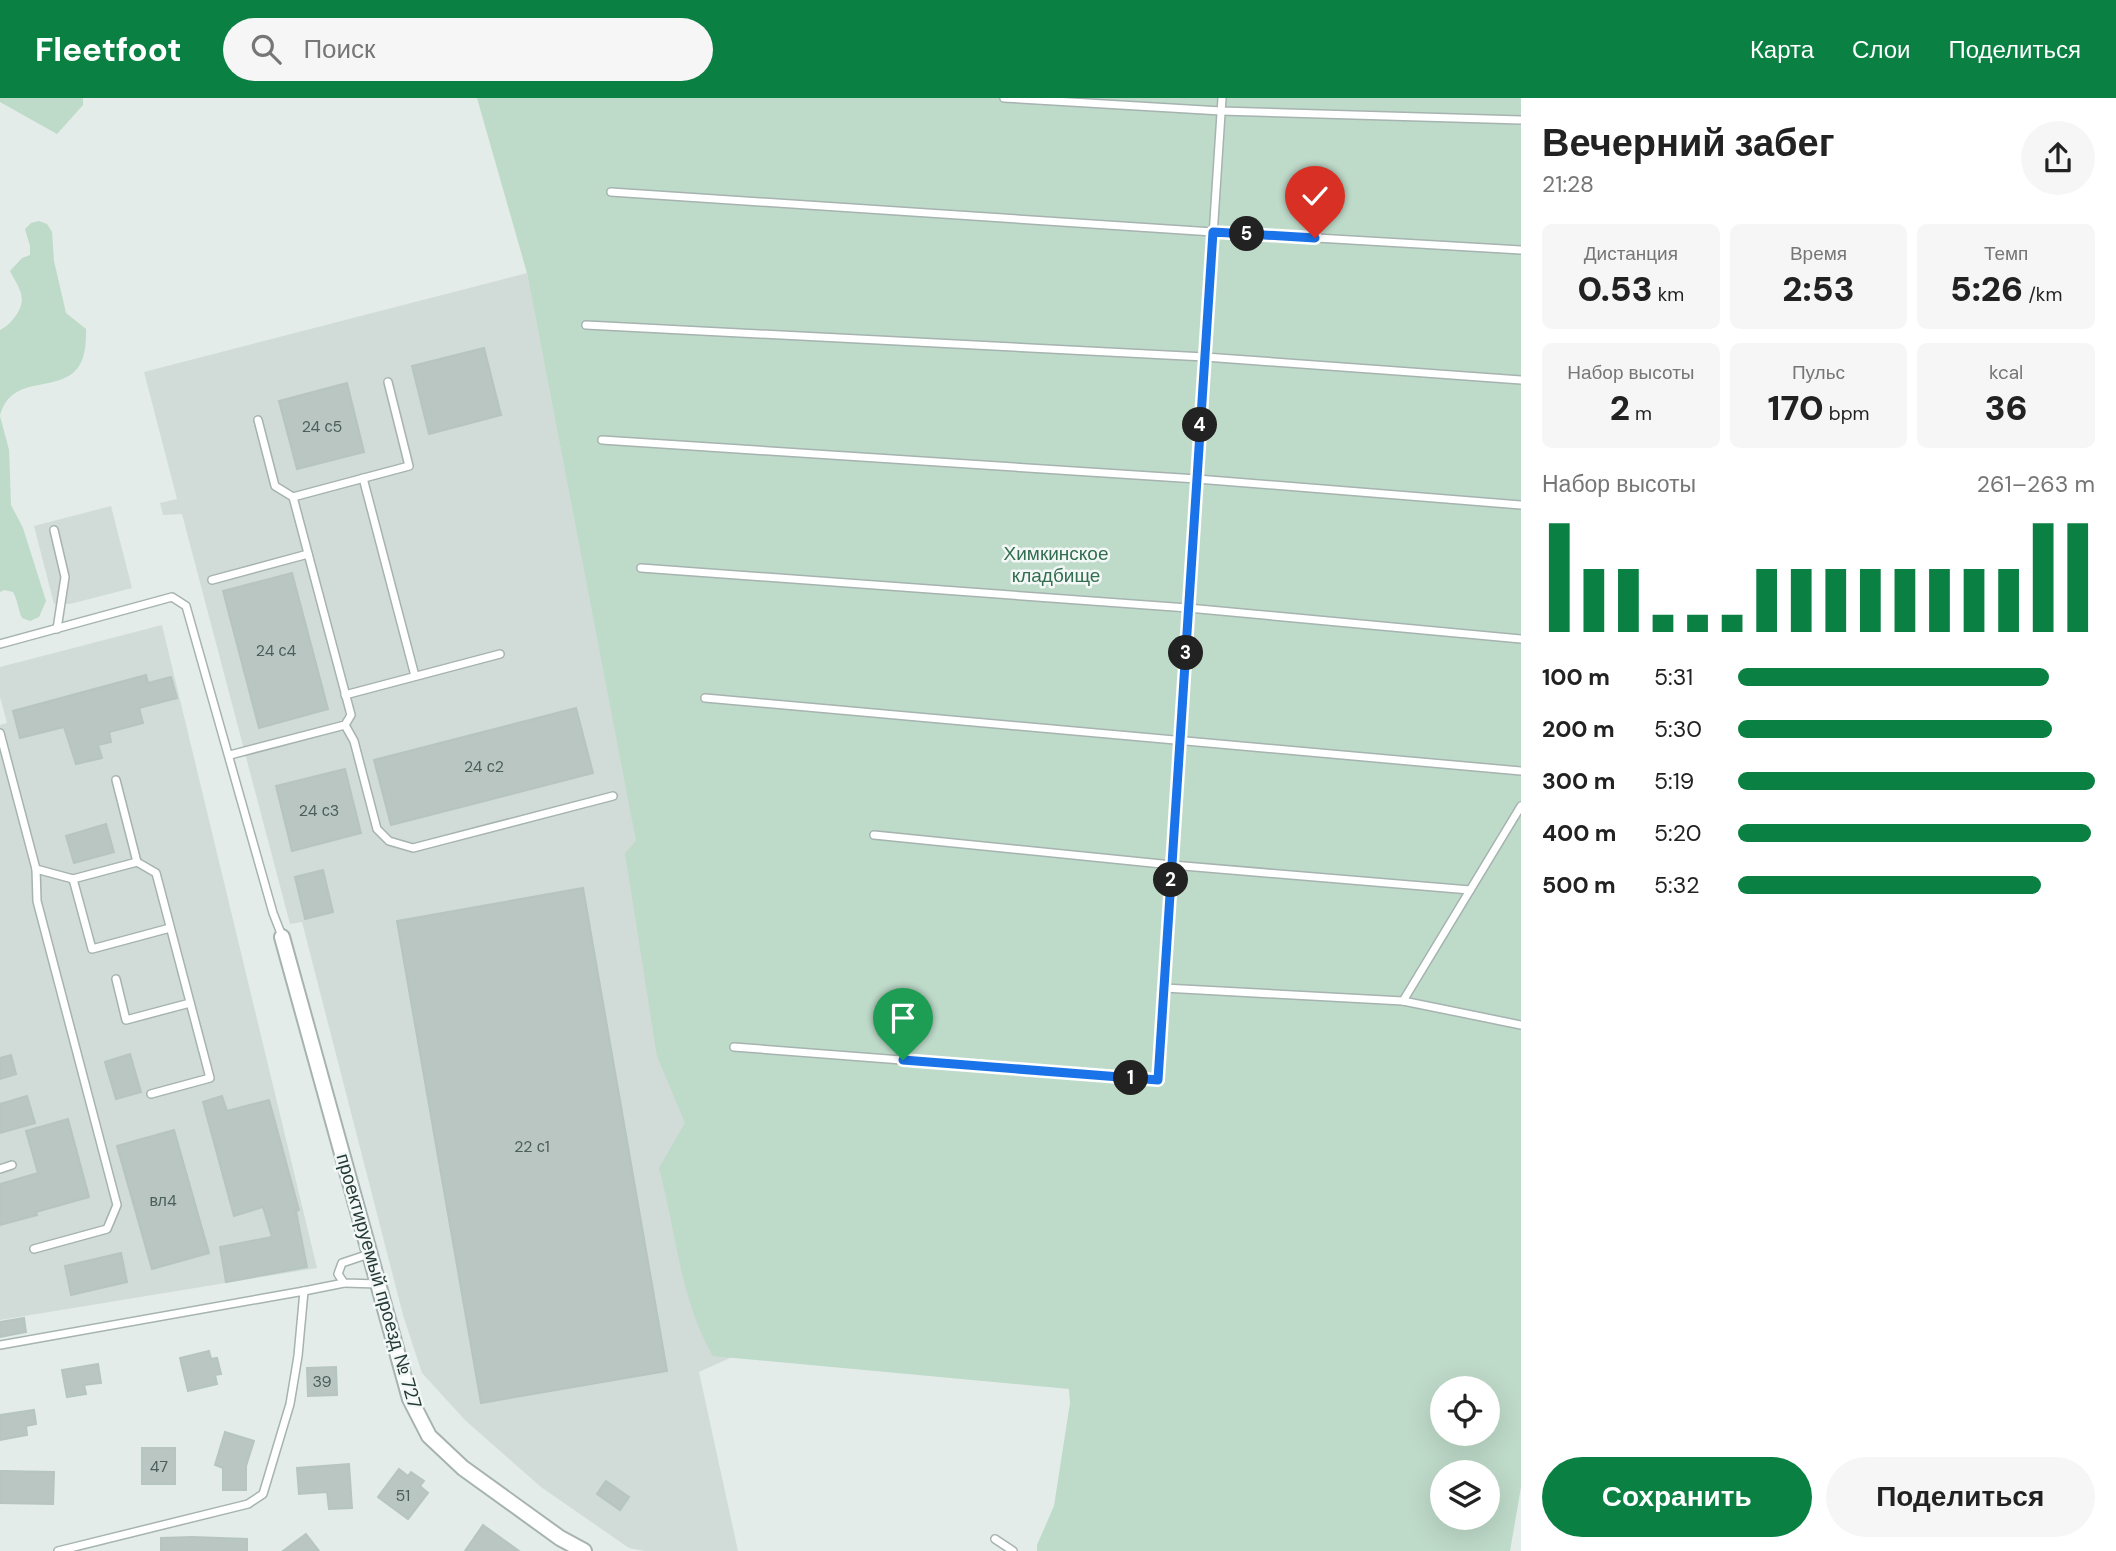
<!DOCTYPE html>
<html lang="ru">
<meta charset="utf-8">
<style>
body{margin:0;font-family:"DM Sans",sans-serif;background:#f6f6f6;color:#222;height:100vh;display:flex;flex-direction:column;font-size:26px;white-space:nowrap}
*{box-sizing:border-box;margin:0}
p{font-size:23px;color:#767676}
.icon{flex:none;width:38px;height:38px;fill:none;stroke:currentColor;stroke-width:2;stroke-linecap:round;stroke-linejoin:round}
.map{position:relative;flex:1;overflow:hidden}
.side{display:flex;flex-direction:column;background:#fff;width:595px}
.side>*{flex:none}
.buttons{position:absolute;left:1430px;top:1278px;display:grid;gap:14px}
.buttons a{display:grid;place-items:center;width:70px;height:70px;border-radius:50%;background:#fff;box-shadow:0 7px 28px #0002;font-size:35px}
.pin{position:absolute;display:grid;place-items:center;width:60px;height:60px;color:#fff;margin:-72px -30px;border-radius:50% 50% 50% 0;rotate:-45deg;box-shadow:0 0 7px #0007}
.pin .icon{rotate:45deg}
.km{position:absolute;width:35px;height:35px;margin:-18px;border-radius:50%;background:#222;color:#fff;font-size:19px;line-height:35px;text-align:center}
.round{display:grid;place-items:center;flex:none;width:74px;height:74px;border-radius:37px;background:#f6f6f6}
.head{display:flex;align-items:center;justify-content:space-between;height:119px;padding:0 21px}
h1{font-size:38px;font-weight:800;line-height:52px}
.stats{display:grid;grid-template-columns:repeat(3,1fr);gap:10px;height:119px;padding:7px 21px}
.stats div{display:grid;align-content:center;border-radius:10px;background:#f6f6f6;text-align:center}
.stats b{font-size:35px;font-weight:800}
.stats small{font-size:19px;font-weight:400}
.stats p{font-size:19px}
.chart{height:196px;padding:14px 21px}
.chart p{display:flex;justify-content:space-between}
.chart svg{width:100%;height:126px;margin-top:7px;stroke:#0b8043;stroke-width:6}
.primary-button{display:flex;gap:14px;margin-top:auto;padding:14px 21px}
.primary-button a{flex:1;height:80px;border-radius:42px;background:#0b8043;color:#fff;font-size:28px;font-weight:800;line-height:80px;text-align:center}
.primary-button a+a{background:#f6f6f6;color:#222}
ul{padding:0 21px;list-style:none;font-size:23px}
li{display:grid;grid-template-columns:112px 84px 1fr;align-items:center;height:52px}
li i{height:18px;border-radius:9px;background:#0b8043}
header{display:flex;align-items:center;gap:42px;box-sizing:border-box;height:98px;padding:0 35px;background:#0b8043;color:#fff}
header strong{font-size:33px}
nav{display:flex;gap:38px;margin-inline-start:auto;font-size:24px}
.search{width:490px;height:63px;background:#f6f6f6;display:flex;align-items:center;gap:18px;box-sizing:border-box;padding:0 24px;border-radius:38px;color:#767676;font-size:26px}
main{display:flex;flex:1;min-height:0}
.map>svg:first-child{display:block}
.built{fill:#d1dbd8}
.green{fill:#bedac9;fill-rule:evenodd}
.building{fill:#b9c6c2;stroke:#b6c5c0;stroke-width:2}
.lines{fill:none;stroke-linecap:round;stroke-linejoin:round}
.service-casing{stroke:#a6b3b0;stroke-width:10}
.minor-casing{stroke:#a6b3b0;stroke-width:18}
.service{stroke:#fff;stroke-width:7}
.minor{stroke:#fff;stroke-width:14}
.route-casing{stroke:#fff;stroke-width:14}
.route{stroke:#1a73e8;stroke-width:9}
.labels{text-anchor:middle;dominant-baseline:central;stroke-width:5;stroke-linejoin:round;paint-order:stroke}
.number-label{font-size:16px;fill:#4a5e5a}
.park-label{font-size:19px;fill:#336e50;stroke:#f3f8f6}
.street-label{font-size:19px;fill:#253b37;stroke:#f3f8f6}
</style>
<header>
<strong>Fleetfoot</strong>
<div class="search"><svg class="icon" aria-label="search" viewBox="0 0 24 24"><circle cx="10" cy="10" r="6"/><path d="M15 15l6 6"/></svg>Поиск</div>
<nav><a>Карта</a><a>Слои</a><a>Поделиться</a></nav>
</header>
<main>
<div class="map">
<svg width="1521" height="1453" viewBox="0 0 1521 1453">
<rect width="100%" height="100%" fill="#e3ece9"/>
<g class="built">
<polygon points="527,175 668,907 730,1260 699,1274 738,1453 645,1453 629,1450 541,1389 466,1323 422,1275 403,1217 302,824 290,826 182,416 163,417 160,405 177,401 144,274"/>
<polygon points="111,408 132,490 70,506 54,506 34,428"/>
<polygon points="162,527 317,1170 0,1222 0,627 7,625 0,599 0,569"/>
</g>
<g class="green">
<polygon points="0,0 83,0 83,7 57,36 0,4"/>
<path d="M 477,0 L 1521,0 L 1521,1389 L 1510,1453 L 1037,1453 L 1037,1447 L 1054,1408 L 1070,1305 L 1069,1291 L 713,1258 C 680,1202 676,1132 659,1070 L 685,1025 L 657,958 L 625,755 L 636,743 L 527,175 ZM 1442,1290 L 1488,1290 L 1488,1335 L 1442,1335 ZM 1442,1374 L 1488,1374 L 1488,1419 L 1442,1419 Z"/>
<path d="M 39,123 L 47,126 L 52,134 L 54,163 L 66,215 L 86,231 C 86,243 86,257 79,268 C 60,297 11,274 0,318 L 0,232 C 8,228 12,223 17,216 C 28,199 18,189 10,173 L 22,160 L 30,157 L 30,148 L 25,131 L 31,125 Z"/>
<path d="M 0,318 L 9,352 L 11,407 L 23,430 L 46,503 L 39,519 L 30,523 L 22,520 C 18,511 18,503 13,494 L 4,492 L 0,494 Z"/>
</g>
<g class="building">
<polygon points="484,250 501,317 429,336 412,268"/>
<polygon points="347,285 364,354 297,371 279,303"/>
<polygon points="292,475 328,611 259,630 223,493"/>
<polygon points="146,577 148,585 171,579 177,600 139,610 143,625 109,634 111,644 98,647 102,660 76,666 64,629 20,640 13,613"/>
<polygon points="576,610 593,675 391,727 374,662"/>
<polygon points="345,671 361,735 292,753 276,688"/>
<polygon points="106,726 114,754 74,765 66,738"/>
<polygon points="323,772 333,814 305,821 295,779"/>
<polygon points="583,790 667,1273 481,1305 397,823"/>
<polygon points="130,956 141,994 116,1001 105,964"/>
<polygon points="11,957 16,976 0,981 0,960"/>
<polygon points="27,998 35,1025 0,1035 0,1006"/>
<polygon points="222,998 227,1013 269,1002 299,1112 296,1113 307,1169 226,1184 220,1149 272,1139 263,1109 234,1118 203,1004"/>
<polygon points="68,1021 89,1099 36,1114 37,1117 0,1127 0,1086 38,1075 26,1033"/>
<polygon points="174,1032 209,1155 152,1171 117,1048"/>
<polygon points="121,1155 127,1184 71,1197 65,1168"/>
<polygon points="24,1220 26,1234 0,1239 0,1224"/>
<polygon points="209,1253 211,1261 217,1260 221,1276 215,1277 217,1286 188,1293 180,1260"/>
<polygon points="98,1266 101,1285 84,1287 86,1296 67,1299 62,1272"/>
<polygon points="336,1269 337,1297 308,1298 307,1270"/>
<polygon points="34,1312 36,1326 26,1328 27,1337 0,1342 0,1317"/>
<polygon points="225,1334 254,1343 246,1368 246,1392 223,1392 223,1370 215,1367"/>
<rect x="142" y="1350" width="33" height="36"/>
<polygon points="349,1366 352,1410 329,1411 327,1394 299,1396 297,1370"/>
<polygon points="399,1371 408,1378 411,1374 424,1383 420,1388 428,1395 408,1421 378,1399"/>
<polygon points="0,1373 54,1374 53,1406 0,1405"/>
<polygon points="606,1383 629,1399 620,1412 597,1396"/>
<polygon points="483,1427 519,1453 465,1453"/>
<polygon points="306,1436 319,1453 283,1453"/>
<polygon points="192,1439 247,1441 247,1453 161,1453 161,1440"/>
</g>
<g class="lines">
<defs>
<g id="service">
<polyline points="1004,0 1221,13 1521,22"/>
<polyline points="611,94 1213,134 1521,152"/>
<polyline points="586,227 1205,259 1521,282"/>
<polyline points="602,342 1197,381 1521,407"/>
<polyline points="363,380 415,578"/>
<polyline points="293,399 409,368 388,284"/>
<polyline points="54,432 65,479 57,531"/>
<polyline points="641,470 1188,510 1521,541"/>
<polyline points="212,482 308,456"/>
<polyline points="0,546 172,499 186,508 273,815 282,838"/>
<polyline points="345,597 500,556"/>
<polyline points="705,600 1521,673"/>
<polyline points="345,627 354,643 377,731 389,743 413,750 613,698"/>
<polyline points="0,635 36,771 37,803 117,1107 107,1131 34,1151"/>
<polyline points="230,657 345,627 351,617 293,399 275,388 258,322"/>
<polyline points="874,737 1172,767 1470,792"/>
<polyline points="137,764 156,775 210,980 151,996"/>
<polyline points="36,771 73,781 137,764 116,682"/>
<polyline points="73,781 92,851 170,830"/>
<polyline points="116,881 126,922 190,905"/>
<polyline points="1164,890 1403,903 1521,927"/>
<polyline points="1403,903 1521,708"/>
<polyline points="734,949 1158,982 1222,0"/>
<polyline points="0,1071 12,1067"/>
<polyline points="369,1156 342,1165 338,1176 344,1185 378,1186"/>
<polyline points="304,1193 344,1185"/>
<polyline points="0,1247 304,1193 298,1258 290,1306 263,1396 248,1406 58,1453"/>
<polyline points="995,1441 1013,1453"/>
</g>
<polyline id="minor" points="282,839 410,1301 429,1338 463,1370 560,1440 584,1453"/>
</defs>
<use href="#service" class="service-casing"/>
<use href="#minor" class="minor-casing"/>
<use href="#service" class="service"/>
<use href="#minor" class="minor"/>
</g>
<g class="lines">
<defs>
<polyline id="route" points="903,962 1158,982 1213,134 1315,140"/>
</defs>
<use href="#route" class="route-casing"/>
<use href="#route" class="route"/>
</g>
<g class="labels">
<g class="number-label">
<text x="322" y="328">24 с5</text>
<text x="276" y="552">24 с4</text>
<text x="484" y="668">24 с2</text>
<text x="319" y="712">24 с3</text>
<text x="532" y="1048">22 с1</text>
<text x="163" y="1102">вл4</text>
<text x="322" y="1283">39</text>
<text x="159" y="1368">47</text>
<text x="403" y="1397">51</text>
</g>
<g class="park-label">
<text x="1056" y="455">Химкинское<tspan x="1056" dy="22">кладбище</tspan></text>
</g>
<g class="street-label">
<text transform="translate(379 1183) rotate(74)">проектируемый проезд № 727</text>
</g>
</g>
</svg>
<div class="buttons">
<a><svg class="icon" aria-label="locate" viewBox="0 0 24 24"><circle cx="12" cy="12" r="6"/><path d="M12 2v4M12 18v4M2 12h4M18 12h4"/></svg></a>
<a><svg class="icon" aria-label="layers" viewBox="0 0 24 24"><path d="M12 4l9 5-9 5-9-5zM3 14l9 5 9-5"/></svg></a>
</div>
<div class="pin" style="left:903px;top:962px;background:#1e9e55"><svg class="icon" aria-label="arrive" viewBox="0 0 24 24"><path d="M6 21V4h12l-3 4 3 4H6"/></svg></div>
<div class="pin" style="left:1315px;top:140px;background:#d93025"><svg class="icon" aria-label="check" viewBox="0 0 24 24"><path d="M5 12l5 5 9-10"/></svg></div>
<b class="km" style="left:1131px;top:980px">1</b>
<b class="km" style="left:1171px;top:782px">2</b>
<b class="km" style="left:1186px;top:555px">3</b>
<b class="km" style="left:1200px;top:327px">4</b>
<b class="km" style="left:1247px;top:136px">5</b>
</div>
<section class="side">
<div class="head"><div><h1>Вечерний забег</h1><p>21:28</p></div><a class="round"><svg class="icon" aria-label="share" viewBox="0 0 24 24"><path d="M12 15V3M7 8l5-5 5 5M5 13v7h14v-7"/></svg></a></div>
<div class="stats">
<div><p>Дистанция</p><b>0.53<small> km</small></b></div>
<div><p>Время</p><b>2:53</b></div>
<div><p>Темп</p><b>5:26<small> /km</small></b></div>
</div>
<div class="stats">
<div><p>Набор высоты</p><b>2<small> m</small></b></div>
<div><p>Пульс</p><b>170<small> bpm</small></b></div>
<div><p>kcal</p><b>36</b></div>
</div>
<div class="chart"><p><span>Набор высоты</span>261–263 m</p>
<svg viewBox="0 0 160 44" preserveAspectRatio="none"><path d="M5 44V6M15 44V22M25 44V22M35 44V38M45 44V38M55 44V38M65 44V22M75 44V22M85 44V22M95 44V22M105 44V22M115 44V22M125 44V22M135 44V22M145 44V6M155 44V6"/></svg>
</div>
<ul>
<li><b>100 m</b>5:31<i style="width:87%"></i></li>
<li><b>200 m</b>5:30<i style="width:88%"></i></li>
<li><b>300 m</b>5:19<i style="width:100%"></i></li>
<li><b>400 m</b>5:20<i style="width:99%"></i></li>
<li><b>500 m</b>5:32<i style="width:85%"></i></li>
</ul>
<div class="primary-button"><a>Сохранить</a><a>Поделиться</a></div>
</section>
</main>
